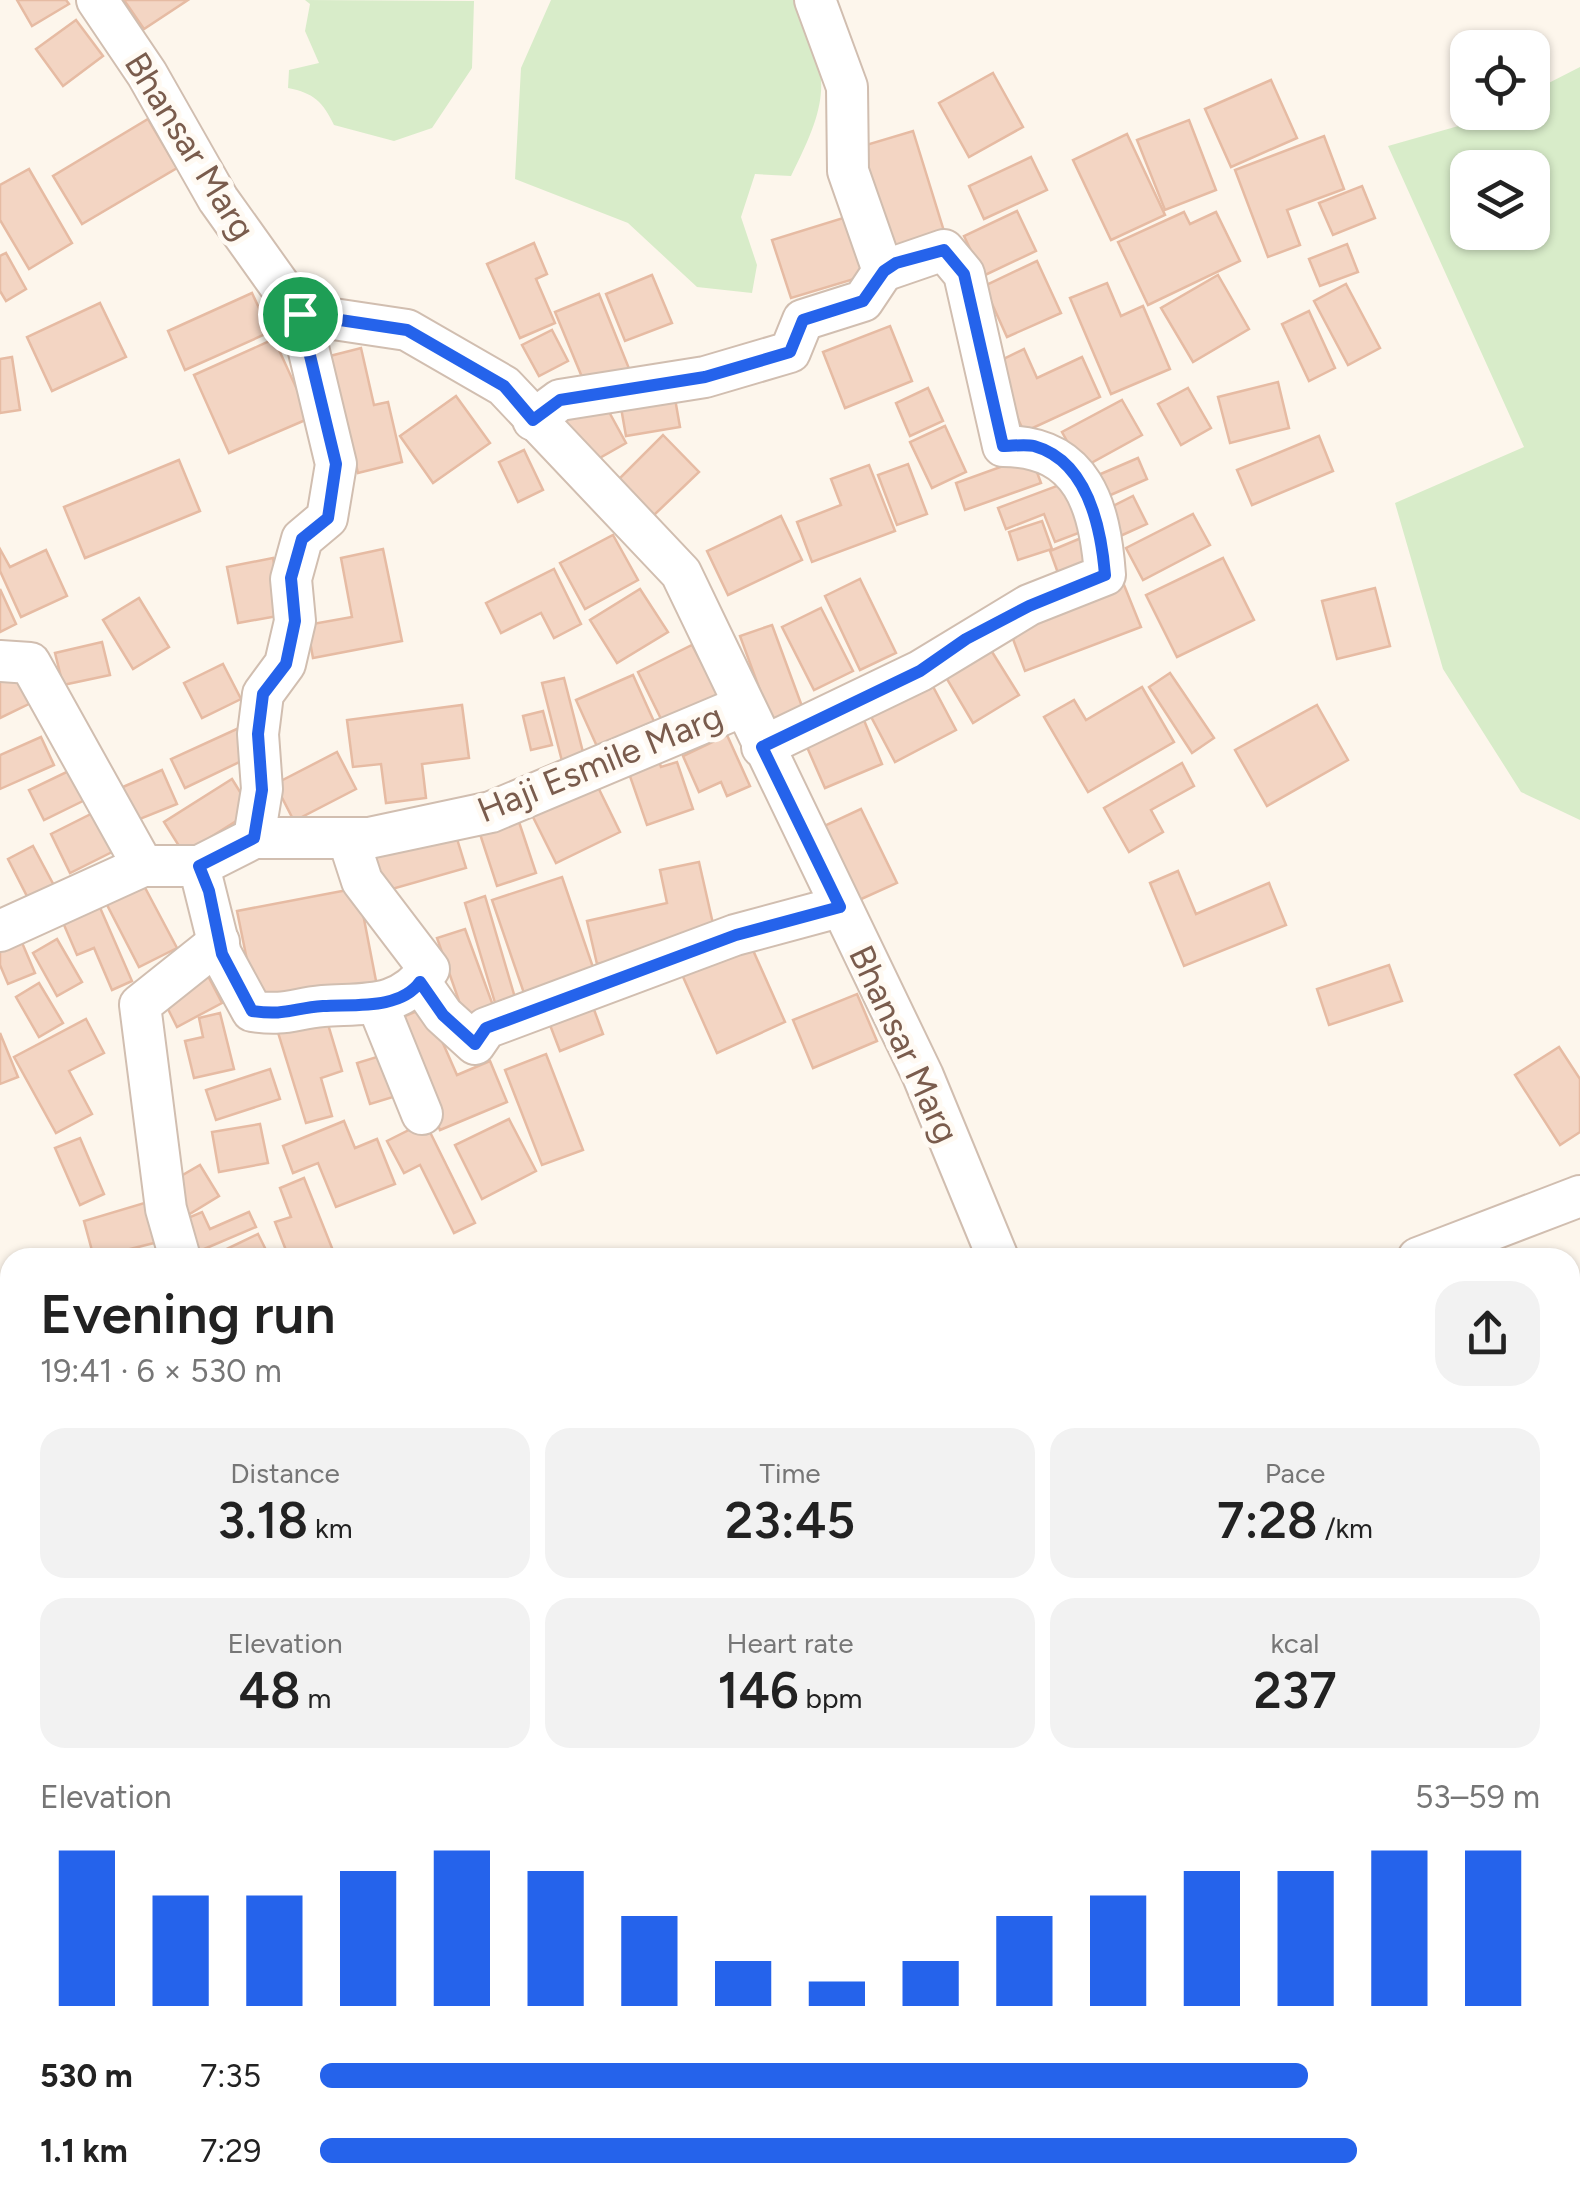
<!DOCTYPE html>
<meta charset="utf-8">
<style>
body{margin:0;font-family:Figtree,sans-serif;background:#f2f2f2;color:#222;height:100vh;display:flex;flex-direction:column;font-size:38px;white-space:nowrap}
*{box-sizing:border-box;margin:0}
p{font-size:32px;color:#767676}
.icon{flex:none;width:55px;height:55px;fill:none;stroke:currentColor;stroke-width:2;stroke-linecap:round;stroke-linejoin:round}
.map{position:relative;flex:1;overflow:hidden}
.panel{position:absolute;left:0px;top:1248px;width:1580px;height:962px;display:flex;flex-direction:column;background:#fff;border-radius:30px 30px 0 0;box-shadow:0 2px 8px #0004}
.panel>*{flex:none}
.controls{position:absolute;left:1450px;top:30px;display:grid;gap:20px}
.controls a{display:grid;place-items:center;width:100px;height:100px;border-radius:20px;background:#fff;box-shadow:0 2px 8px #0004;font-size:50px}
.pin{position:absolute;display:grid;place-items:center;width:85px;height:85px;color:#fff;margin:-42px;border:5px solid #fff;border-radius:50%;box-shadow:0 2px 10px #0007}
.round{display:grid;place-items:center;flex:none;width:105px;height:105px;border-radius:30px;background:#f2f2f2}
.head{display:flex;align-items:center;justify-content:space-between;height:170px;padding:0 40px}
h1{font-size:55px;font-weight:600;line-height:75px}
.metrics{display:grid;grid-template-columns:repeat(3,1fr);gap:15px;height:170px;padding:10px 40px}
.metrics div{display:grid;align-content:center;border-radius:25px;background:#f2f2f2;text-align:center}
.metrics b{font-size:50px;font-weight:600}
.metrics small{font-size:28px;font-weight:400}
.metrics p{font-size:28px}
.chart{height:280px;padding:20px 40px}
.chart p{display:flex;justify-content:space-between}
.chart svg{width:100%;height:180px;margin-top:10px;stroke:#2563eb;stroke-width:6}
ul{padding:0 40px;list-style:none;font-size:32px}
li{display:grid;grid-template-columns:160px 120px 1fr;align-items:center;height:75px}
li i{height:25px;border-radius:12px;background:#2563eb}
.map>svg:first-child{display:block}
.green{fill:#d8ecc9;fill-rule:evenodd}
.building{fill:#f3d5c3;stroke:#e6bba3;stroke-width:2.5}
.lines{fill:none;stroke-linecap:round;stroke-linejoin:round}
.minor-casing{stroke:#d1beb0;stroke-width:44}
.minor{stroke:#fff;stroke-width:40}
.route-casing{stroke:#fff;stroke-width:20}
.route{stroke:#2563eb;stroke-width:12}
.labels{text-anchor:middle;dominant-baseline:central;stroke-width:10;stroke-linejoin:round;paint-order:stroke}
.street-label{font-size:35px;fill:#7a5c4d;stroke:#fffaf3}
</style>
<div class="map">
<svg width="1580" height="2208" viewBox="0 0 1580 2208">
<rect width="100%" height="100%" fill="#fdf6ec"/>
<g class="green">
<path d="M 305,0 L 474,1 L 472,68 L 432,128 L 394,141 L 334,125 C 323,102 314,93 288,88 L 289,70 L 319,63 L 305,31 L 310,4 Z"/>
<path d="M 551,0 L 798,0 C 831,80 829,100 791,176 L 755,174 L 741,217 L 757,265 L 752,293 L 697,287 L 628,223 L 515,179 L 521,68 Z"/>
<path d="M 1580,67 L 1580,820 L 1521,792 L 1443,669 L 1395,503 L 1524,447 L 1388,146 L 1469,123 L 1490,113 L 1532,112 L 1533,91 ZM 1468,168 L 1532,168 L 1532,232 L 1468,232 Z"/>
</g>
<g class="building">
<polygon points="17,0 66,0 69,4 32,26"/>
<polygon points="124,0 188,0 144,29"/>
<polygon points="76,20 103,56 63,86 36,49"/>
<polygon points="993,73 1023,127 969,157 939,103"/>
<polygon points="1271,80 1297,138 1231,167 1205,109"/>
<polygon points="148,119 177,168 82,224 53,176"/>
<polygon points="1189,120 1216,190 1165,210 1137,140"/>
<polygon points="913,131 947,241 890,258 856,148"/>
<polygon points="1127,134 1165,215 1111,240 1073,160"/>
<polygon points="1324,136 1344,189 1287,210 1300,245 1268,257 1235,170"/>
<polygon points="1031,157 1047,190 984,219 969,186"/>
<polygon points="29,169 72,243 29,269 0,220 0,185"/>
<polygon points="1362,186 1375,218 1333,235 1319,203"/>
<polygon points="1017,211 1036,251 983,276 964,236"/>
<polygon points="1184,212 1190,224 1216,212 1240,261 1148,305 1118,242"/>
<polygon points="856,214 874,273 791,298 772,240"/>
<polygon points="534,243 547,274 536,279 555,323 520,338 487,264"/>
<polygon points="1347,244 1358,272 1320,286 1309,259"/>
<polygon points="6,253 26,289 6,301 0,291 0,256"/>
<polygon points="1037,261 1061,313 1007,337 984,286"/>
<polygon points="652,275 672,323 625,341 606,294"/>
<polygon points="1218,275 1249,329 1193,362 1161,308"/>
<polygon points="1107,283 1121,316 1143,306 1170,369 1111,394 1070,298"/>
<polygon points="1346,284 1380,348 1348,365 1314,301"/>
<polygon points="252,293 270,332 185,370 168,331"/>
<polygon points="599,294 630,371 587,389 555,312"/>
<polygon points="100,303 126,357 52,391 27,337"/>
<polygon points="1309,311 1335,368 1309,381 1282,324"/>
<polygon points="890,326 912,381 845,408 823,352"/>
<polygon points="552,330 568,361 539,376 522,345"/>
<polygon points="274,339 310,418 229,453 194,375"/>
<polygon points="361,348 374,405 388,402 402,462 358,473 330,356"/>
<polygon points="1024,349 1037,378 1082,357 1100,397 1024,432 993,364"/>
<polygon points="12,357 20,410 0,413 0,359"/>
<polygon points="1278,382 1289,428 1230,443 1218,397"/>
<polygon points="928,388 943,421 910,436 896,403"/>
<polygon points="1188,388 1211,428 1181,445 1158,404"/>
<polygon points="674,393 680,427 626,436 620,402"/>
<polygon points="456,396 490,443 433,483 400,436"/>
<polygon points="602,399 626,443 589,464 564,420"/>
<polygon points="1122,400 1142,435 1082,468 1062,432"/>
<polygon points="945,426 966,472 932,488 910,442"/>
<polygon points="663,435 699,472 653,516 618,480"/>
<polygon points="1319,436 1333,471 1252,505 1237,470"/>
<polygon points="524,450 543,490 518,502 499,462"/>
<polygon points="1031,456 1041,483 965,510 956,483"/>
<polygon points="1138,458 1147,479 1106,497 1096,476"/>
<polygon points="179,460 200,511 85,558 64,507"/>
<polygon points="908,464 927,514 897,525 878,475"/>
<polygon points="869,465 895,531 812,562 797,522 841,505 831,479"/>
<polygon points="1070,481 1089,529 1055,542 1044,514 1006,529 998,508"/>
<polygon points="1133,496 1147,524 1118,537 1105,510"/>
<polygon points="1193,514 1210,545 1143,580 1126,548"/>
<polygon points="781,516 802,560 728,595 707,551"/>
<polygon points="1042,521 1052,549 1018,560 1009,532"/>
<polygon points="613,535 638,580 585,609 560,563"/>
<polygon points="1086,536 1095,558 1058,573 1050,551"/>
<polygon points="0,549 10,567 46,550 67,596 21,617 0,571"/>
<polygon points="383,549 402,641 313,658 307,625 352,617 341,558"/>
<polygon points="273,558 283,615 238,623 227,567"/>
<polygon points="1223,558 1254,620 1177,657 1146,595"/>
<polygon points="554,569 581,624 554,638 541,613 501,633 486,603"/>
<polygon points="860,579 896,653 860,670 825,596"/>
<polygon points="1122,580 1141,627 1025,671 1007,623"/>
<polygon points="1375,588 1390,646 1337,659 1322,601"/>
<polygon points="0,589 16,624 0,632"/>
<polygon points="640,589 668,632 617,663 590,620"/>
<polygon points="139,598 169,647 133,669 103,620"/>
<polygon points="821,608 853,671 814,690 782,627"/>
<polygon points="772,625 803,709 771,720 740,636"/>
<polygon points="102,642 110,675 63,685 55,653"/>
<polygon points="692,645 722,702 666,729 638,672"/>
<polygon points="989,647 1019,695 973,723 944,674"/>
<polygon points="223,664 241,699 202,718 184,683"/>
<polygon points="19,673 33,702 0,718 0,682"/>
<polygon points="1170,673 1214,738 1192,753 1149,687"/>
<polygon points="633,675 657,728 600,753 576,700"/>
<polygon points="564,678 584,756 562,761 542,683"/>
<polygon points="929,679 956,730 895,762 868,711"/>
<polygon points="1142,687 1174,742 1088,792 1044,717 1074,700 1086,720"/>
<polygon points="462,705 469,758 422,764 426,798 386,803 381,764 353,767 347,720"/>
<polygon points="1317,705 1348,760 1267,806 1235,750"/>
<polygon points="543,711 552,745 531,750 523,716"/>
<polygon points="861,713 882,764 825,788 803,738"/>
<polygon points="239,728 252,756 185,788 171,759"/>
<polygon points="727,735 750,786 727,796 721,782 699,792 683,756"/>
<polygon points="41,737 54,765 0,789 0,755"/>
<polygon points="655,749 661,767 677,762 693,809 647,825 624,759"/>
<polygon points="337,752 356,789 294,821 275,784"/>
<polygon points="1182,763 1194,786 1151,810 1163,832 1129,852 1104,808"/>
<polygon points="75,768 89,798 44,820 29,790"/>
<polygon points="162,770 177,804 130,823 116,790"/>
<polygon points="232,779 252,811 184,854 164,822"/>
<polygon points="595,781 620,832 556,863 531,813"/>
<polygon points="861,809 897,883 859,900 824,826"/>
<polygon points="99,810 118,849 70,873 51,834"/>
<polygon points="518,819 536,873 497,886 479,831"/>
<polygon points="453,826 466,868 378,893 366,852"/>
<polygon points="33,846 58,893 32,906 8,859"/>
<polygon points="699,862 716,937 597,964 587,921 667,903 660,870"/>
<polygon points="1178,871 1196,914 1269,883 1286,925 1184,966 1150,883"/>
<polygon points="562,877 596,976 526,999 492,900"/>
<polygon points="142,882 177,948 139,967 105,901"/>
<polygon points="358,888 377,986 257,1009 237,911"/>
<polygon points="485,896 516,1001 496,1006 465,903"/>
<polygon points="98,903 132,981 112,990 94,948 77,955 61,918"/>
<polygon points="465,929 495,1011 466,1021 437,938"/>
<polygon points="17,931 35,973 8,984 0,965 0,939"/>
<polygon points="57,939 82,982 57,996 33,953"/>
<polygon points="748,939 785,1022 717,1053 680,970"/>
<polygon points="1389,965 1402,1001 1329,1025 1317,989"/>
<polygon points="207,974 222,1003 177,1027 162,997"/>
<polygon points="39,983 63,1023 39,1037 16,997"/>
<polygon points="857,994 877,1041 813,1068 793,1020"/>
<polygon points="589,996 603,1034 560,1051 545,1012"/>
<polygon points="427,1007 457,1075 490,1061 507,1102 440,1130 393,1021"/>
<polygon points="324,1011 342,1071 321,1078 332,1116 306,1123 276,1026"/>
<polygon points="220,1013 234,1069 194,1078 185,1041 203,1037 199,1018"/>
<polygon points="86,1019 104,1053 69,1071 92,1114 56,1133 14,1057"/>
<polygon points="0,1033 18,1077 0,1084"/>
<polygon points="1559,1047 1580,1079 1580,1132 1560,1145 1515,1075"/>
<polygon points="390,1053 403,1094 370,1104 357,1063"/>
<polygon points="546,1054 583,1150 542,1165 505,1070"/>
<polygon points="270,1069 280,1099 216,1120 206,1090"/>
<polygon points="509,1119 536,1171 482,1199 455,1145"/>
<polygon points="344,1121 355,1148 377,1139 395,1184 336,1207 318,1163 293,1173 283,1146"/>
<polygon points="425,1122 475,1223 454,1233 420,1165 404,1173 387,1141"/>
<polygon points="260,1124 268,1163 219,1172 212,1132"/>
<polygon points="80,1138 104,1194 80,1205 55,1148"/>
<polygon points="200,1165 219,1196 188,1215 169,1183"/>
<polygon points="304,1178 336,1258 289,1258 275,1222 291,1217 280,1188"/>
<polygon points="151,1201 162,1241 94,1258 84,1221"/>
<polygon points="202,1212 210,1229 249,1212 256,1227 190,1255 176,1223"/>
<polygon points="258,1234 270,1258 208,1258"/>
<polygon points="10,1438 10,1492 0,1497 0,1443"/>
<polygon points="10,1657 10,1701 0,1705 0,1661"/>
<polygon points="10,1713 10,1770 0,1774 0,1717"/>
</g>
<g class="lines">
<defs>
<g id="minor">
<polyline points="97,0 147,74 218,199 300,314 407,330 504,386 681,573 923,1076 998,1258"/>
<polyline points="533,420 560,400 705,377 790,352 803,320 863,301 883,271 848,171 847,87 815,0"/>
<polyline points="0,661 30,663 143,866"/>
<path d="M 762,747 L 920,671 L 1029,605 L 1105,575 C 1100,506 1083,446 1003,446 L 964,274 L 944,250 L 883,271"/>
<polyline points="254,838 262,789 258,734 263,694 285,664 295,621 291,579 302,539 327,518 336,464 300,314"/>
<path d="M 199,866 L 221,954 L 252,1011 C 286,1016 292,1009 323,1006 C 367,1003 400,1009 429,969 L 362,881 L 348,838"/>
<polyline points="0,931 143,866 199,866 254,838 369,838 491,812 743,706"/>
<polyline points="420,982 443,1015 475,1044 486,1028 735,935 839,907"/>
<polyline points="377,1003 422,1114"/>
<polyline points="180,1258 166,1209 140,1005 219,942"/>
<polyline points="1418,1258 1580,1196"/>
<polyline points="1370,2200 1373,2208"/>
</g>
</defs>
<use href="#minor" class="minor-casing"/>
<use href="#minor" class="minor"/>
</g>
<g class="lines">
<defs>
<path id="route" d="M 944,250 L 964,274 L 1003,446 C 1012,446 1025,444 1034,446 C 1088,461 1101,527 1105,575 L 1029,606 L 966,639 L 920,671 L 762,747 L 840,907 L 736,935 L 486,1028 L 475,1044 L 443,1015 L 420,982 C 400,1010 353,1004 323,1006 C 293,1008 286,1016 252,1011 L 222,954 L 209,891 L 199,866 L 254,838 L 262,790 L 258,734 L 263,694 L 286,664 L 295,621 L 291,578 L 302,539 L 328,518 L 336,464 L 300,314 L 407,330 L 504,386 L 533,420 L 560,400 L 705,377 L 790,352 L 803,320 L 863,301 L 884,271 L 896,263 Z"/>
</defs>
<use href="#route" class="route-casing"/>
<use href="#route" class="route"/>
</g>
<g class="labels">
<g class="street-label">
<text transform="translate(190 146) rotate(58)">Bhansar Marg</text>
<text transform="translate(600 763) rotate(-22)">Haji Esmile Marg</text>
<text transform="translate(904 1044) rotate(65)">Bhansar Marg</text>
</g>
</g>
</svg>
<div class="controls">
<a><svg class="icon" aria-label="locate" viewBox="0 0 24 24"><circle cx="12" cy="12" r="6"/><path d="M12 2v4M12 18v4M2 12h4M18 12h4"/></svg></a>
<a><svg class="icon" aria-label="layers" viewBox="0 0 24 24"><path d="M12 4l9 5-9 5-9-5zM3 14l9 5 9-5"/></svg></a>
</div>
<div class="pin" style="left:300px;top:314px;background:#1e9e55"><svg class="icon" aria-label="arrive" viewBox="0 0 24 24"><path d="M6 21V4h12l-3 4 3 4H6"/></svg></div>
<section class="panel">
<div class="head"><div><h1>Evening run</h1><p>19:41 · 6 × 530 m</p></div><a class="round"><svg class="icon" aria-label="share" viewBox="0 0 24 24"><path d="M12 15V3M7 8l5-5 5 5M5 13v7h14v-7"/></svg></a></div>
<div class="metrics">
<div><p>Distance</p><b>3.18<small> km</small></b></div>
<div><p>Time</p><b>23:45</b></div>
<div><p>Pace</p><b>7:28<small> /km</small></b></div>
</div>
<div class="metrics">
<div><p>Elevation</p><b>48<small> m</small></b></div>
<div><p>Heart rate</p><b>146<small> bpm</small></b></div>
<div><p>kcal</p><b>237</b></div>
</div>
<div class="chart"><p><span>Elevation</span>53–59 m</p>
<svg viewBox="0 0 160 44" preserveAspectRatio="none"><path d="M5 44V6M15 44V17M25 44V17M35 44V11M45 44V6M55 44V11M65 44V22M75 44V33M85 44V38M95 44V33M105 44V22M115 44V17M125 44V11M135 44V11M145 44V6M155 44V6"/></svg>
</div>
<ul>
<li><b>530 m</b>7:35<i style="width:81%"></i></li>
<li><b>1.1 km</b>7:29<i style="width:85%"></i></li>
</ul>
</section>
</div>
